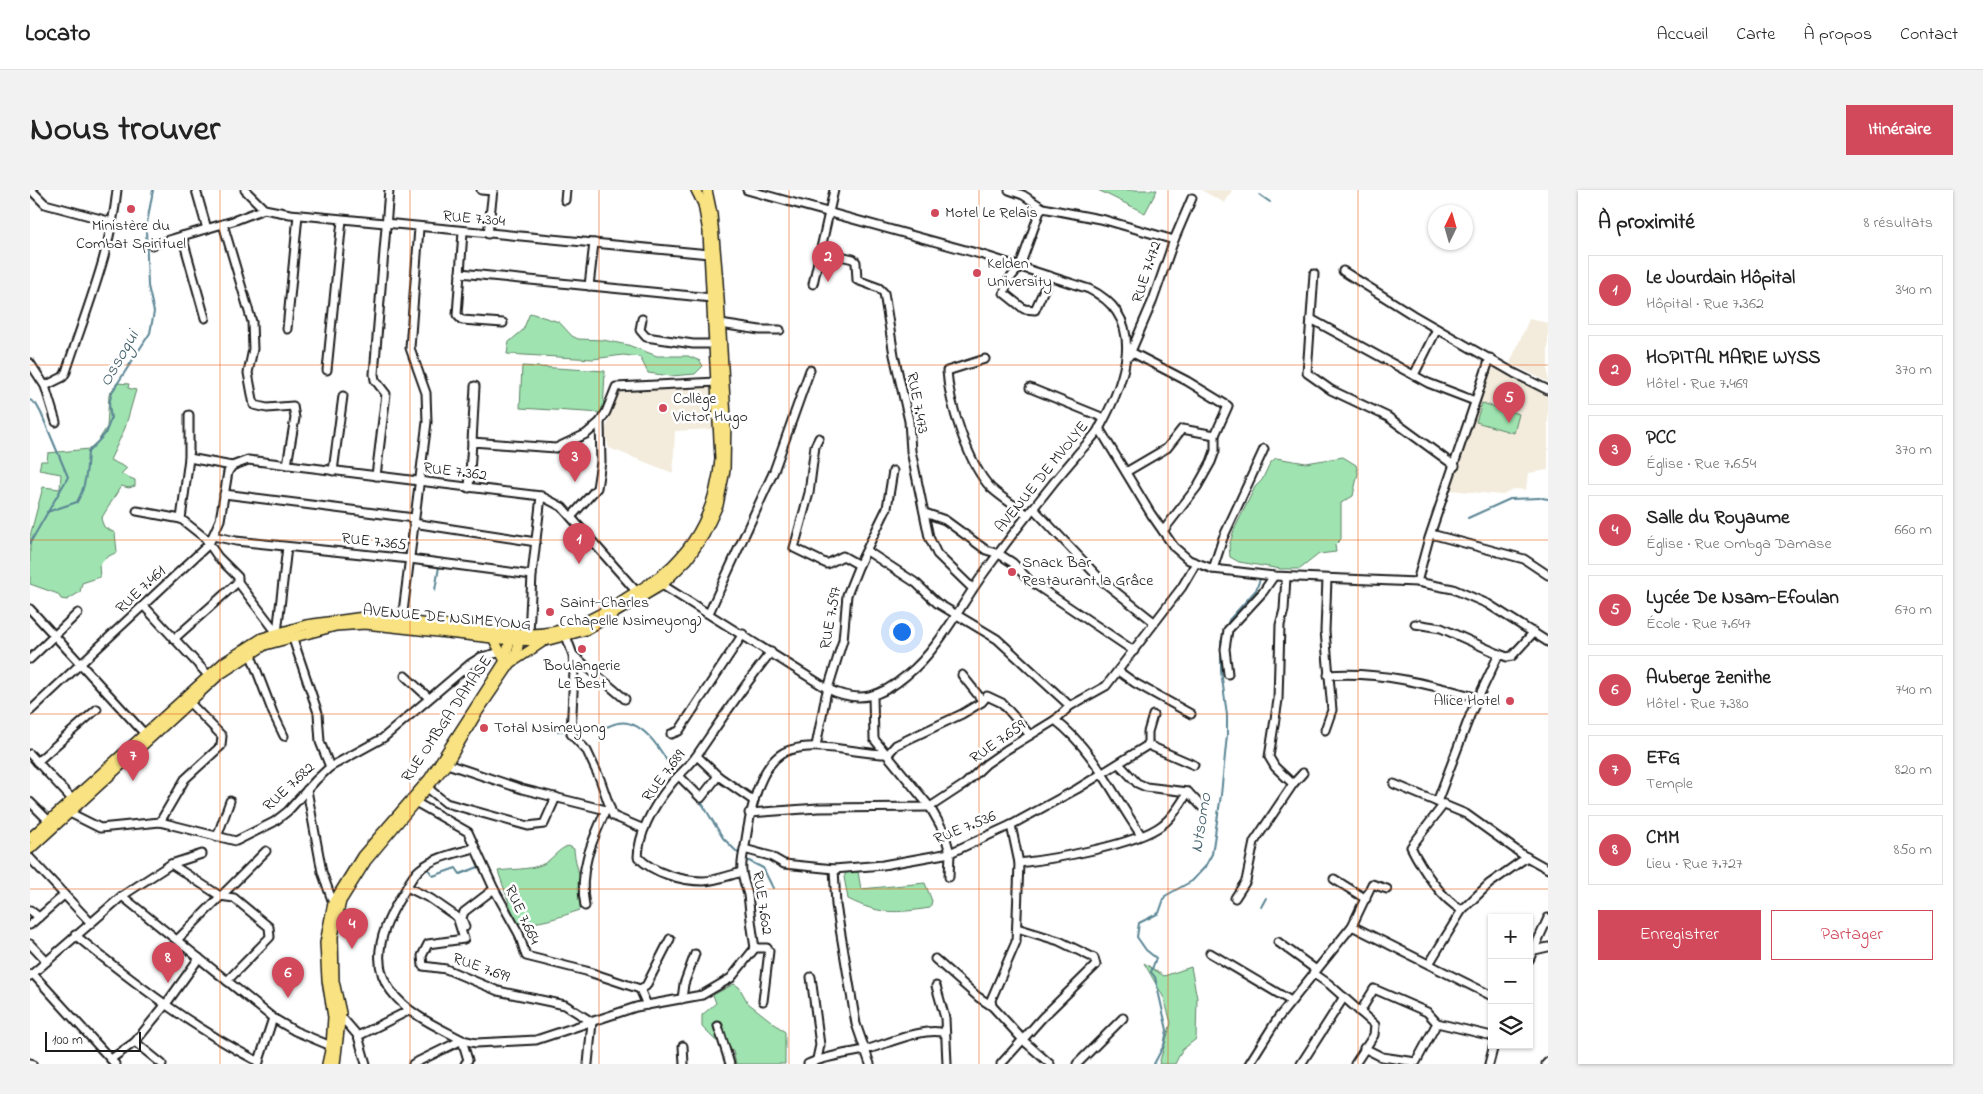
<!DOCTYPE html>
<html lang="fr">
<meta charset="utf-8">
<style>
body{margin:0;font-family:"Indie Flower",sans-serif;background:#f2f2f2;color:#222}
.controls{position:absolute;right:15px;bottom:15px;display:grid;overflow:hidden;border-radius:0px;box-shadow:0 1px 4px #0004}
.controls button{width:45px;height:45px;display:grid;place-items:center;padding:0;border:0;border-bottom:1px solid #e0e0e0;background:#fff;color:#222;font:25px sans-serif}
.compass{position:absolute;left:1398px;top:15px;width:45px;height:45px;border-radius:50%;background:#fff;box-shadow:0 1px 4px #0004;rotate:5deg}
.scale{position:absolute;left:15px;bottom:12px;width:96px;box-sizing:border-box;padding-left:5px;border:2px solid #1c1c1c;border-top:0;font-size:14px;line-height:18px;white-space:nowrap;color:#1c1c1c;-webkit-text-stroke:4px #fff;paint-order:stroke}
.you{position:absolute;left:871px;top:441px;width:18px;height:18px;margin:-12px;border:4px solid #fff;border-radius:50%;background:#1a73e8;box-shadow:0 0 0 8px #1a73e833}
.badge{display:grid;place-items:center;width:32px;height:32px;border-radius:50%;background:#d1495b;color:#fff;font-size:16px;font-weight:700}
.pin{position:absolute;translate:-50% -41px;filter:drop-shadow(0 1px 2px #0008)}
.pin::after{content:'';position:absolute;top:26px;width:18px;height:15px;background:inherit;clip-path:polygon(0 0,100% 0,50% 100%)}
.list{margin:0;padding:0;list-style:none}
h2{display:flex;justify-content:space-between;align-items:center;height:65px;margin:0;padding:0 20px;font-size:21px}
h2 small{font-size:16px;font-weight:400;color:#767676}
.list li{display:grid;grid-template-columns:32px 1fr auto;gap:15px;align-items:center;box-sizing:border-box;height:70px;margin:0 10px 10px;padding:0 10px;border:1px solid #e0e0e0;border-radius:0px}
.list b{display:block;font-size:19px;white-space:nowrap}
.list p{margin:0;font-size:16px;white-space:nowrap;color:#767676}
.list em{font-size:16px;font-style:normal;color:#767676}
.actions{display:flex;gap:10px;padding:15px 20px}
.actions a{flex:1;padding:11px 0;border:1px solid #d1495b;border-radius:0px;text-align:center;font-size:18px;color:#d1495b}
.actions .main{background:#d1495b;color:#fff}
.icon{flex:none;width:28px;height:28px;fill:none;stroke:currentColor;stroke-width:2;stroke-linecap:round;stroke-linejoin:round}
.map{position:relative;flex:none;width:1518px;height:874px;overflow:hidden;border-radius:0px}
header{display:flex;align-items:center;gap:30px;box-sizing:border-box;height:70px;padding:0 25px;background:#fff;border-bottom:1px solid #e0e0e0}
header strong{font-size:24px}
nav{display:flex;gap:28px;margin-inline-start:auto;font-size:18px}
.intro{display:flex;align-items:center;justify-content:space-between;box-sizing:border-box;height:120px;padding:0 30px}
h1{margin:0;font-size:35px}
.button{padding:12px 22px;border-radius:0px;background:#d1495b;color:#fff;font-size:18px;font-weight:700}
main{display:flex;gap:30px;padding:0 30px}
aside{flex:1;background:#fff;border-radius:0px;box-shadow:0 1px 4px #0004}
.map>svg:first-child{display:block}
.built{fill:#f3ecdd}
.green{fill:#9fe4b0;stroke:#5e8066}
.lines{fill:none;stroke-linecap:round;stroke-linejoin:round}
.stream{stroke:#5a8594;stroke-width:2}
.minor-casing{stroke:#1c1c1c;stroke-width:11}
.major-casing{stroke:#1c1c1c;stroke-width:12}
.minor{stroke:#fff;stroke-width:7}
.major{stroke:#f8e281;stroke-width:9}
.grid{fill:none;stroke:#e8590c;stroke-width:1;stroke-opacity:0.55}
.poi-dot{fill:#d1495b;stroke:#fff;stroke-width:2}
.labels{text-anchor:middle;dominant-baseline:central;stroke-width:5;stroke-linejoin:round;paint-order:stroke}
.poi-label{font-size:16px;fill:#1c1c1c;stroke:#fff;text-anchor:start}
.street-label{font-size:16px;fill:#1c1c1c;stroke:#fff}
.water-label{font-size:18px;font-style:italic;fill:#45626c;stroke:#fff}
</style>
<header>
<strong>Locato</strong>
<nav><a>Accueil</a><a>Carte</a><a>À propos</a><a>Contact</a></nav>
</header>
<div class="intro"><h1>Nous trouver</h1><a class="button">Itinéraire</a></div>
<main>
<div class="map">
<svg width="1518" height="874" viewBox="0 0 1518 874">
<rect width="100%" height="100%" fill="#fff"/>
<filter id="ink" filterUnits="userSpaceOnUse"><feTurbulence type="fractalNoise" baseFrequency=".02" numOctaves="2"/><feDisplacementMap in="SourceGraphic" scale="10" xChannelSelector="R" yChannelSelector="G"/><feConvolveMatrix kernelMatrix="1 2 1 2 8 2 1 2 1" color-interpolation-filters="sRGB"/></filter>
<g filter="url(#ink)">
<g class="built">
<path d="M1171,0H1202L1195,13Z"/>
<path d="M1499,129L1518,133V192L1480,173Z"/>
<path d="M1469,178L1480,182L1478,186L1518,206V280L1498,283L1496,300L1485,299L1472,305L1420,300L1448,211L1460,180Z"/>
<path d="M683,194L684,239L645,241L643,283L579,258L575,242L588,198Z"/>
</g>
<g class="green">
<path d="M1068,0H1127L1115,23Z"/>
<path d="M500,123L529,132L542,146L548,149L573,150L598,155L627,166H658L670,171L673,176L665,184L641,186L618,183L610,167L593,165L563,169L477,164L479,152L493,140Z"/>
<path d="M492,176L575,181L573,223L490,218Z"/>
<path d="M87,193L99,194L98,198L106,200L95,238L80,270L97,278L91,284L105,290V296L99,298L91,296L71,329L74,337L85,343L87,362L77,367L69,375L70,387L52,393L50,402L37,410L31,409L28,404L0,394V346L13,297L30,299L31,284L9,280L11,271H17L18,263L59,259L68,251L77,237L79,205Z"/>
<path d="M1452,213L1489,224L1484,243L1446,232Z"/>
<path d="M1313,267L1326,275L1328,283L1323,306L1311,313V349L1305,355L1306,362L1289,364L1270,379H1251L1209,372L1200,367L1199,356L1204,340L1225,297L1232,290L1240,273L1246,268L1276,273Z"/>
<path d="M539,656L544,659C545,678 558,703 550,720C529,727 509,735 486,733L468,681C481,679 498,680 511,675C522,671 528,658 539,656Z"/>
<path d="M817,681L828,682L831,699L895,693L902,711L900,718C866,723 850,725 818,709L814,687Z"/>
<path d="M1114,773L1134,786L1161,777L1167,808L1166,849L1152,860L1145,874H1129L1141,833L1134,808Z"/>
<path d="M704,794L709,797L718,813L755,842V874H706L703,861L685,850L672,837V825L686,813L683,805Z"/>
</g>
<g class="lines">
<g class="stream">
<path d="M1230,5L1240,12"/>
<path d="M0,210L6,214L11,223L38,287L0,353"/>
<path d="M1512,308L1518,309"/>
<path d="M17,322L47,312C56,297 57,279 58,262L75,244L81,229L79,214L82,202L120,143L124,122L118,96L116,39L123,0"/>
<path d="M1438,328L1480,309L1510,308"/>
<path d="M405,400L409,377"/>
<path d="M517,541H538"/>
<path d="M543,542C552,541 561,541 570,539C576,538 582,534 588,533C614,528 636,567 644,585"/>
<path d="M647,589L673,615L693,648L710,665"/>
<path d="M715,669L733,678L743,698"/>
<path d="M398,679L403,686L426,678L430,684L451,676"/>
<path d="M1231,717L1236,708"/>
<path d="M1124,874L1134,855L1137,840L1125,787L1121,782L1126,768L1116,760L1107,747L1109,733L1129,723L1135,706L1162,691L1175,677L1182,664L1191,605L1197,545V525L1191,481V452L1199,430L1226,400L1230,389"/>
</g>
<g class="minor-casing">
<g id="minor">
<path d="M1,0L15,14L82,32"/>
<path d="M166,0L177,39"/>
<path d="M215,0L234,19L260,24L679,64"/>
<path d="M451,0L463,1"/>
<path d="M979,0L993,5L1013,18L1075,30L1144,50L1123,110L1099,166"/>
<path d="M535,10L536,0"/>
<path d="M1013,18L1010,21L990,76L978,91L974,103L994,119L1005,120L1020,86"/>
<path d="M193,34L222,132L223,159L218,183L224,215L237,218L263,216L265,228L257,275"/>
<path d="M433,42L427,125L432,130L473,133"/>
<path d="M458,44L463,0"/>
<path d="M1144,50L1162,8"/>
<path d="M122,55L152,46"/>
<path d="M790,61L823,69L826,72L827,90L849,98L854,103L864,165L879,231L881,261L899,347L907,364L942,398"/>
<path d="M1313,81L1383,125L1484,183L1518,200"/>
<path d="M430,83L682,108"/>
<path d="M1284,84L1277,183L1301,200L1358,227L1425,276"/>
<path d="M783,94L804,0"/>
<path d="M559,96L564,53"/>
<path d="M175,128L152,46L203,31L234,19"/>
<path d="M612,129L610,140L616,147L663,154H683"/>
<path d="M1281,129L1398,193L1445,211"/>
<path d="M690,134L730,140H750"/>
<path d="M257,139L268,25"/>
<path d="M1101,162L1157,191L1198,216L1185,245V261L1181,272L1167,297L1133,341"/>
<path d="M955,169L917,181C919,213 938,274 961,298C972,308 985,316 998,325"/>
<path d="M0,173L15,196L33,187L36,182C55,123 81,62 87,0"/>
<path d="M297,180L312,30"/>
<path d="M1384,185L1407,139"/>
<path d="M15,196L26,232"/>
<path d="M1000,198L1074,228"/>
<path d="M1069,238L1121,324L1144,357L1159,370L1183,379L1244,386L1387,392L1423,399L1458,414L1518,452"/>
<path d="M789,248L785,256L779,303L764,358L797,374L813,366L829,375"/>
<path d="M442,252L445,196"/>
<path d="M159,268L202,276"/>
<path d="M303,281L313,206"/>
<path d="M1096,282L1137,258L1152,239L1185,245"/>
<path d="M346,286L356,204L345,190L344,184L359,0"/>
<path d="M439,298L442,252L526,258L556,244L570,232"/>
<path d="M194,304L384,328"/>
<path d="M1003,318L1071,390L1124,432"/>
<path d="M107,321L151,329L175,348L188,367L208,387V392L247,443"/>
<path d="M895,323L915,330L956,360L969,364L983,373L1000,391L1104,461"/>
<path d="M541,327L567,298L571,272L570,232L576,222L586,197L687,192"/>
<path d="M151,329L159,268V225"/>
<path d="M383,333L506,352"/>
<path d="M1401,344L1494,369L1518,385"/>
<path d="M183,346L206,351L380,369L502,385"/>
<path d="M837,361L886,393L907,413L967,449L1040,516"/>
<path d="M1183,379L1193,348L1234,259"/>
<path d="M1256,387L1254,420L1250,435L1248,510L1239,567L1245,577L1263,594L1273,583"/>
<path d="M1387,392L1399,348L1460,168"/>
<path d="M629,393L798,499C829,514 851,507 877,485C910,459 933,410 959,376C974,356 989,335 1005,316C1018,299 1032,282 1046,266C1053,257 1064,248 1070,237C1095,192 1119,128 1059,99L950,64L717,0"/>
<path d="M114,416L178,485"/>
<path d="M0,419L114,543"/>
<path d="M679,423L744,281L780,180"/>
<path d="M372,430L397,232L396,203L380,158L389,38"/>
<path d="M1385,434L1411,438L1469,464"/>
<path d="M247,443L257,357"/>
<path d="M499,444L502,385L511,306"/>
<path d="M262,446L288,523L290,552L300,577"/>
<path d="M536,446L543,465L544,481L541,544L557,561L570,589L583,626L614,639"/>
<path d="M144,449L208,392"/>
<path d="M220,463L243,523L254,546"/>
<path d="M543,465L595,509"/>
<path d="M0,469L48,423"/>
<path d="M1088,481L1105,493L1161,524"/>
<path d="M1198,484L1195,459L1198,440L1233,402L1244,386"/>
<path d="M932,485L952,510"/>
<path d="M1298,485C1349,481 1399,494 1448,508"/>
<path d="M375,486L399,508"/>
<path d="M843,506L844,549L900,617L914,642L920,663L919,687"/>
<path d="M0,521L179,354L190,330L198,282L202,276L218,270L511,306L532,317L606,401"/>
<path d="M1025,530C1065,561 1083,605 1111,645"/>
<path d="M1295,540L1302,520L1295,441L1297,389"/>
<path d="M641,544L649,541L713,444"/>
<path d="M1118,555L1164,575"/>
<path d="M786,556L796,505L813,450L817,405L829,375L857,318L863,281"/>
<path d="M0,564L42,609"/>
<path d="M667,566L688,586"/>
<path d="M7,572L67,519"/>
<path d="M417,574L492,599L580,621"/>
<path d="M1089,574L1107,593L1116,597L1158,602L1172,617"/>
<path d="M649,586L671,608L688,586L724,611"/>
<path d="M1364,594L1436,624L1493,665L1518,679"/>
<path d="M394,595L416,613L498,636L514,634L526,607"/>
<path d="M277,600L292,682L303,713"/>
<path d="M0,612L18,630"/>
<path d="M1407,612L1441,523L1469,464L1477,467L1482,466L1504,442"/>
<path d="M387,613L438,642L464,699L489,744L496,766L556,781L610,799L616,796L640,749"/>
<path d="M1414,614L1381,657C1391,677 1412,710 1432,720"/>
<path d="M38,622L70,638L130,632L206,651L244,632L258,621L286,590L300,577L353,548L440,474L451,467L472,462"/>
<path d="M719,623L788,618L900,617L935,594L956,574L976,560L1025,530L1040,516L1076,496L1152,397L1166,373"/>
<path d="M130,632L155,589L191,556L192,546L159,512"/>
<path d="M187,647L200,611"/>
<path d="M714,659L740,666L754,674L804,679L853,675L920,663L981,635L1047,599L1118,555V542L1123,525"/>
<path d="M0,668L60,732"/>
<path d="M989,673C1023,669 1106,655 1132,635C1143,627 1151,614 1158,602"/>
<path d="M141,674L190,706L204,708L239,737L240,747L197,791"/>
<path d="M804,679L806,715L826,834L840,874"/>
<path d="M712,682C700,685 685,691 673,691C652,691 623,683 608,667C609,641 625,614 641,594C649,584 660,576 667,565C691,530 714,495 741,462"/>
<path d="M1304,689L1336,709"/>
<path d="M377,697L401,709L427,727L434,749L398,754L392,766L393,776L416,779L468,801L535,815L562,832L558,874"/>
<path d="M92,706L243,828L265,841L301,856"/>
<path d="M1205,708L1216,691L1224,652L1263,594"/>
<path d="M555,716C548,681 562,651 576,620"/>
<path d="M0,720L9,727"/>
<path d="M0,735L34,705"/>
<path d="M1322,736L1462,806"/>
<path d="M435,737L432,728L434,722L464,699"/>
<path d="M45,745C103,792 163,838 229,872"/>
<path d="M147,750L236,661"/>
<path d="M1248,752L1285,779"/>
<path d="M0,754L16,771"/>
<path d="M725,758H737L739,761L733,811"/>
<path d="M1505,760L1518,757"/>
<path d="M1180,763L1261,811"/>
<path d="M905,769L948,807L962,816L994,851L1020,874"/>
<path d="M1499,770L1518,728"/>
<path d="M1399,774L1432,720L1459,694L1497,667"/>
<path d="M1283,783L1299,794L1345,835L1344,845L1325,874"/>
<path d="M3,784L85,874"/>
<path d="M0,786L92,706L141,674L172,664"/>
<path d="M781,787L790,855L787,869"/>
<path d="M906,796L915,828L917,874"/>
<path d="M610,799L617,815"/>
<path d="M652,809L654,794L665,764"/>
<path d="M962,816L961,810L986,752L989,673L981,635"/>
<path d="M1330,822L1344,799L1397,822L1407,833"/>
<path d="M309,824L328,846L336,874"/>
<path d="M1407,833L1462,846"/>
<path d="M688,836L700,874"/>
<path d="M328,846L378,821"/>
<path d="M105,852L132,874"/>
<path d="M653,856L654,874"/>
<path d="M1334,858L1352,867L1386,872L1407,833"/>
<path d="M81,869L105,852L136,814L169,768"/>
<path d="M0,873L2,874"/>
<path d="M228,874L243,828"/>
<path d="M383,874L432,850L446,853L506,850L606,817L672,805L701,788L725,758C722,740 720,722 718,705C716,697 713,690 712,682C711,674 713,664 715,656C719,628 728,569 760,560C791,551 826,564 858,564L866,555L932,524L952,512L957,506L972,513L1000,545"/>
<path d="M435,874L438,870L432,850C406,836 379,825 361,801C337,770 355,731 374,702C378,695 382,686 389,680C404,667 426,663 445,658"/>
<path d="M778,874C796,866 815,864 835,860C854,855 896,836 914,843"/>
<path d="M971,874L1012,828L1066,775L1064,768L1029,751L987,738"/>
<path d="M1047,874L1093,828"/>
<path d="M1219,874L1248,828L1322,736L1342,694L1357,699"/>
<path d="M1271,874L1314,807"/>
<path d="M1459,874L1464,855"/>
<path d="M1516,874L1518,872"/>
</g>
</g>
<g class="major-casing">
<g id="major">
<path d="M463,448L475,471"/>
<path d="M481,473L514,451"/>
<path d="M0,648L194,472L232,448L276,435L334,427L499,444C535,444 564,429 593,410C607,401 622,393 635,382C669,353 686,313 690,269L678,42L673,14L666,0"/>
<path d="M0,659L189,485L235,455L306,436L335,434L481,450L515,451L556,440L632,395L658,369L674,345L688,315L695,280L696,228L688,92L682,24L677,0"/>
<path d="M297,874L301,856L303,827L297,790L295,753L303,713L332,666L399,589L475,471L481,445"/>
<path d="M305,874L311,823L304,791L303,746L311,711L336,671L417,574L447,523L481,473L487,461L490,446"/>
</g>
</g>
<use href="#minor" class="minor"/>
<use href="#major" class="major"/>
</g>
</g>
<path class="grid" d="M190,0V874M380,0V874M569,0V874M759,0V874M949,0V874M1138,0V874M1328,0V874M0,175H1518M0,350H1518M0,524H1518M0,699H1518"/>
<g class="poi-dot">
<circle cx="101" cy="19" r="5"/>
<circle cx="905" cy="23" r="5"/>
<circle cx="947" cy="83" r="5"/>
<circle cx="633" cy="218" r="5"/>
<circle cx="982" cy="382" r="5"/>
<circle cx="520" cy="422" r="5"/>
<circle cx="552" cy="459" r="5"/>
<circle cx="1480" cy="511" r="5"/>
<circle cx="454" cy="538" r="5"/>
</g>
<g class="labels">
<g class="poi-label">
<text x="915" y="23">Motel Le Relais</text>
<text x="101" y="36" text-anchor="middle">Ministère du<tspan x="101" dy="18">Combat Spirituel</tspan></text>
<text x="957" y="74">Kelden<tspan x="957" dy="18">University</tspan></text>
<text x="643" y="209">Collège<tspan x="643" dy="18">Victor Hugo</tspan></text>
<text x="992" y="373">Snack Bar<tspan x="992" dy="18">Restaurant la Grâce</tspan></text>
<text x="530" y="413">Saint-Charles<tspan x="530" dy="18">(chapelle Nsimeyong)</tspan></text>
<text x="552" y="476" text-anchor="middle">Boulangerie<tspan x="552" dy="18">Le Best</tspan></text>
<text x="1470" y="511" text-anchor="end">Alice Hotel</text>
<text x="464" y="538">Total Nsimeyong</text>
</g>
<g class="street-label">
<text transform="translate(444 29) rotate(5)">RUE 7.304</text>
<text transform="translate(1117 82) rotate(-72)">RUE 7.472</text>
<text transform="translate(887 213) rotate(79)">RUE 7.473</text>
<text transform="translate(425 282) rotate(7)">RUE 7.362</text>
<text transform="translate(1012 287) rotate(-51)">AVENUE DE MVOLYE</text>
<text transform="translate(344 352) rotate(6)">RUE 7.365</text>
<text transform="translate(111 400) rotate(-43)">RUE 7.461</text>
<text transform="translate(417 428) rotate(5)">AVENUE DE NSIMEYONG</text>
<text transform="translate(801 428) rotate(-80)">RUE 7.597</text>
<text transform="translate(417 529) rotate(-56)">RUE OMBGA DAMASE</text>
<text transform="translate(968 552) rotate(-35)">RUE 7.659</text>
<text transform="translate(634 586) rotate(-53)">RUE 7.689</text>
<text transform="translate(259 597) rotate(-43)">RUE 7.682</text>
<text transform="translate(935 638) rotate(-22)">RUE 7.536</text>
<text transform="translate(732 713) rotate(81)">RUE 7.602</text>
<text transform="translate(492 725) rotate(65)">RUE 7.664</text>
<text transform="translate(451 778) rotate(20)">RUE 7.699</text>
</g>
<g class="water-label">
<text transform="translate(90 169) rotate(-60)">Ossogui</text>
<text transform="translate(1172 633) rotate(-81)">Ntsomo</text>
</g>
</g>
</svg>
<div class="controls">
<button>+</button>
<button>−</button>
<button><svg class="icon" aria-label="layers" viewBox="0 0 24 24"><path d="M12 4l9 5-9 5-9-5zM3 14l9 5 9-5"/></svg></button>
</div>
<svg class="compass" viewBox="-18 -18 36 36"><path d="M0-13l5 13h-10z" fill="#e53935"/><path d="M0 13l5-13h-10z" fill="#767676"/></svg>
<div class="scale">100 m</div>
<div class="you"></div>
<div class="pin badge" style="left:549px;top:374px">1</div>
<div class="pin badge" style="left:798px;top:92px">2</div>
<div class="pin badge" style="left:545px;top:292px">3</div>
<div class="pin badge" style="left:322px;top:759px">4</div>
<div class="pin badge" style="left:1479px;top:233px">5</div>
<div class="pin badge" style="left:258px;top:808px">6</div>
<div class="pin badge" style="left:103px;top:591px">7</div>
<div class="pin badge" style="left:138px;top:793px">8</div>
</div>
<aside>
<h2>À proximité<small>8 résultats</small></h2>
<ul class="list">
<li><span class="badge">1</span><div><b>Le Jourdain Hôpital</b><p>Hôpital · Rue 7.362</p></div><em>340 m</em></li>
<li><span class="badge">2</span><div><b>HOPITAL MARIE WYSS</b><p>Hôtel · Rue 7.469</p></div><em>370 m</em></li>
<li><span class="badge">3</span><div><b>PCC</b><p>Église · Rue 7.654</p></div><em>370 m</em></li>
<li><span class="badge">4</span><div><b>Salle du Royaume</b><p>Église · Rue Ombga Damase</p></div><em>660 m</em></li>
<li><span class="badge">5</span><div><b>Lycée De Nsam-Efoulan</b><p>École · Rue 7.647</p></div><em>670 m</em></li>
<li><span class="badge">6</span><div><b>Auberge Zenithe</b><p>Hôtel · Rue 7.380</p></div><em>740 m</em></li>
<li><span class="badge">7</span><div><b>EFG</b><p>Temple</p></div><em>820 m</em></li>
<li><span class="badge">8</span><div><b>CMM</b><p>Lieu · Rue 7.727</p></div><em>850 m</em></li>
</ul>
<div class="actions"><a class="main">Enregistrer</a><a>Partager</a></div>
</aside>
</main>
